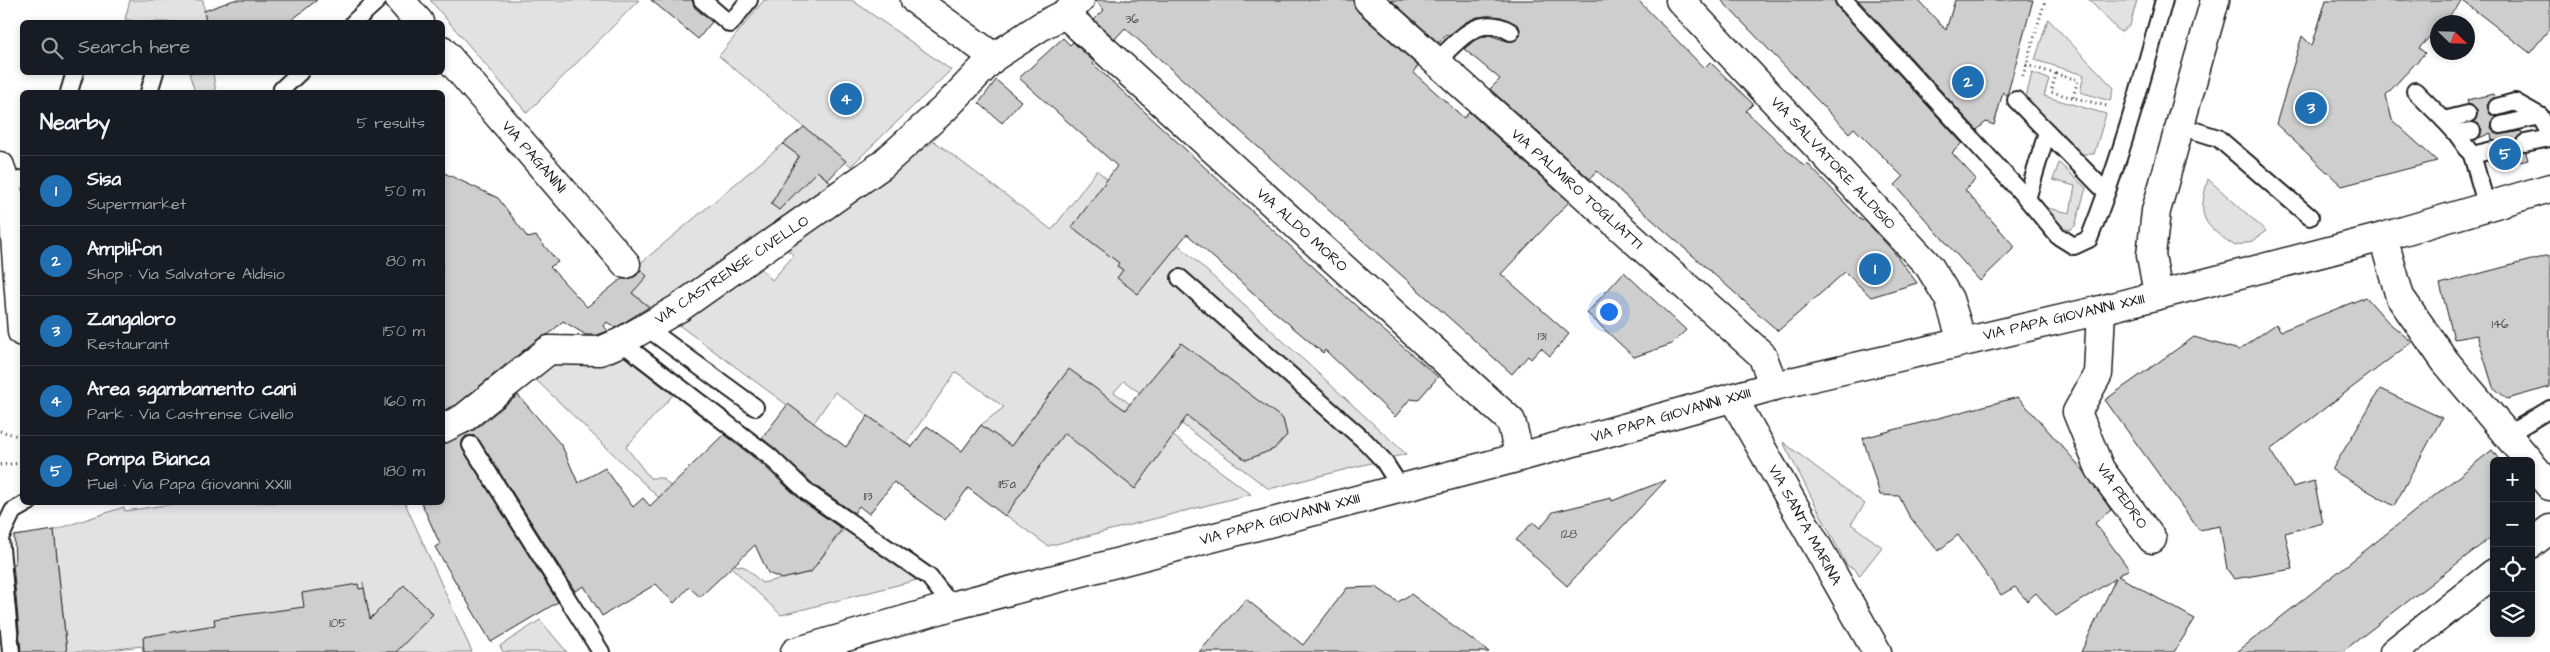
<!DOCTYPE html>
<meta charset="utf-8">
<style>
body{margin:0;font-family:"Architects Daughter",sans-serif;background:#242831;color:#f1f3f6}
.controls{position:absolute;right:15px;bottom:15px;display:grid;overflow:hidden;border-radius:8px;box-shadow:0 2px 8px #0003}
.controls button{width:45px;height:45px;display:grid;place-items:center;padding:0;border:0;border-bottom:1px solid #363941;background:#171b24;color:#f1f3f6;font:25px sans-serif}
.compass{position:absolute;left:2430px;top:15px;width:45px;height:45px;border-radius:50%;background:#171b24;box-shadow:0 2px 8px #0003;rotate:113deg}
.you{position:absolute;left:1608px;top:311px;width:18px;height:18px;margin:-12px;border:4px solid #fff;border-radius:50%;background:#1a73e8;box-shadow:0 0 0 8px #1a73e833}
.badge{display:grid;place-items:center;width:32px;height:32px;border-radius:50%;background:#1f6fb2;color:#fff;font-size:16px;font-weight:700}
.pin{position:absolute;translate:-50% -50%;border:2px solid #fff;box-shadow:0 1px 5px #0006}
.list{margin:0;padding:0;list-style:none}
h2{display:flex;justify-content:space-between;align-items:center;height:65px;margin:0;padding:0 20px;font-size:21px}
h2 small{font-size:16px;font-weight:400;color:#9ea1a6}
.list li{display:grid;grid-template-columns:32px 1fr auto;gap:15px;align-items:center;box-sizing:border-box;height:70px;padding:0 20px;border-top:1px solid #363941}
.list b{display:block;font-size:19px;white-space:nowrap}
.list p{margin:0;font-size:16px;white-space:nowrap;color:#9ea1a6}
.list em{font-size:16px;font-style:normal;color:#9ea1a6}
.icon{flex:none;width:28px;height:28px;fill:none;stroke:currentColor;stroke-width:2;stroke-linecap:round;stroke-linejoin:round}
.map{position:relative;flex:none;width:2550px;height:652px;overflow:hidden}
.search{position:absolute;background:#171b24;box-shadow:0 2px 8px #0003;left:20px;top:20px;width:425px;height:55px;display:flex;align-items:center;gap:12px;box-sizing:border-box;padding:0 18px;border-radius:8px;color:#9ea1a6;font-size:19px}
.panel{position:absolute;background:#171b24;box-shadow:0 2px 8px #0003;left:20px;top:90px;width:425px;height:415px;border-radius:8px}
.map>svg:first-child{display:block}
.green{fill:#e2e2e2;stroke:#7f7f7f}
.building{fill:#cecece;stroke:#1c1c1c}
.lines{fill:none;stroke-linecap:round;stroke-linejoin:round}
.service-casing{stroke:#1c1c1c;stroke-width:20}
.minor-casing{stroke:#1c1c1c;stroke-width:31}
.tertiary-casing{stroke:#1c1c1c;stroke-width:31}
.path{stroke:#1c1c1c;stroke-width:3;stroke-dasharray:1 4;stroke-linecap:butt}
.service{stroke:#fff;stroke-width:16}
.minor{stroke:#fff;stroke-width:28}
.tertiary{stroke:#fff;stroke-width:28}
.labels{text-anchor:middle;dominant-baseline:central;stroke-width:4;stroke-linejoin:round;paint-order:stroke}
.number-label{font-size:12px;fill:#484848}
.street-label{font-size:15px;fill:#1c1c1c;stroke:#fff}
</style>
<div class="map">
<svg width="2550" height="652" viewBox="0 0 2550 652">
<rect width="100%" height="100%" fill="#fff"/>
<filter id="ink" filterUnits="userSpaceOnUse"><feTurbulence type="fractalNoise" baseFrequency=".02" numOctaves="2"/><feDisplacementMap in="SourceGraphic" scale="10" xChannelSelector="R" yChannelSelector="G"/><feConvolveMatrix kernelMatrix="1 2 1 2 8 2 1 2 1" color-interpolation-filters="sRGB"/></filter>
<g filter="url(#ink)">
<g class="green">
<path d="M130,0H203L206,22H137L125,19Z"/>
<path d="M430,0H639L527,113Z"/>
<path d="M764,0H852L951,70L851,166L719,56Z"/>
<path d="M2089,0H2137L2130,25L2120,32Z"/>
<path d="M2048,19L2114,88L2110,101L2080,92L2084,75L2035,60Z"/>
<path d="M189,73H213L216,92H195Z"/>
<path d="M2032,73L2049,79L2044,96L2106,114L2094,154H2077L2025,101Z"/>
<path d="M934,141L1052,230L1097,170L1406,454L1269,489L1124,381L1114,392L1251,494L1048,546L947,472L981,425L1004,407L956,372L906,443L835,392L813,424L676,323L756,263L772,280L794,255L780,245L856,197Z"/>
<path d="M783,144L799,156L797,160L817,171L835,186L767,240L652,309L618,282Z"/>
<path d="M2059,163L2086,188L2075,226L2069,230L2061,226L2043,207L2070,213L2075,186L2053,180Z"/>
<path d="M2208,179L2266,231L2252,241L2235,246C2202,224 2197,218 2208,179Z"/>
<path d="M624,356L673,395L626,447L650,478H662L676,491L735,565L745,567L762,583L811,572V566L818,562L846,527L917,580L781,615L532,376L563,358Z"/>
<path d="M1783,442L1865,504L1851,524L1882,547L1859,576L1855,569L1847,566Z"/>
<path d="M185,502L405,503L472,652H375L363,582L374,652H143L142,646L93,652H67L54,530L124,507L125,511Z"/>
<path d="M540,620L567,652H503L500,646Z"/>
</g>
<g class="building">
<path d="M234,0H317L289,22H206L204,11Z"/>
<path d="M651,0H692L695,8L712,22L698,39Z"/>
<path d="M1095,0H1353L1358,12L1418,66L1413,72L1464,118L1469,112L1569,202L1501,274L1569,334L1550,356L1541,348L1531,359L1528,356L1512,374L1125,28L1115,39L1094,20L1104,10Z"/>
<path d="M1391,0H1638L1704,68L1710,62L1753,104L1746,111L1804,166L1807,163L1862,221L1864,219L1893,251L1917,283L1871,297L1845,272L1778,331L1597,171L1590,179L1490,89L1500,79L1464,49L1475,40L1489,35L1507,41L1516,40L1520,36L1519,26L1501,17H1477L1464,23L1449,36L1446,34L1439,43Z"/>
<path d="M1721,0H1834L1837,7L1962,143L1952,153L1976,179L1965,190L2015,247L1980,281L1895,185L1903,177L1854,128L1849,133Z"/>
<path d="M1858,0H1918L1946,30L1955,0H2033L2007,96L2003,92L1994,125L1986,122L1977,130Z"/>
<path d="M2326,0H2550V28L2530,53L2463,1L2443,22H2438V28L2419,48L2425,53L2386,95L2392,120L2437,161L2342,186L2276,124L2302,36L2312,46Z"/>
<path d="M1063,38L1070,45L1073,42L1094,62L1093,64L1265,223L1375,323L1438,377L1418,400L1410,399L1395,417L1325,350L1323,353L1270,308L1187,234L1138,294L1117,278L1123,270L1117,266L1119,263L1072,227L1117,166L1019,78Z"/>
<path d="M996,80L1021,101L1002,123L979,103Z"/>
<path d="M2493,94L2494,98L2487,105L2490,114L2496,117L2492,122L2491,128L2499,135L2521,131L2522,134L2516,139L2515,145L2518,150L2526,153L2528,160L2498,167L2496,159L2503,152L2501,144L2492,140L2491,133L2479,138L2482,129L2474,122L2478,111L2475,107L2468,104L2467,100Z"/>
<path d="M804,127L846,161L828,180L817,171L779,210L771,204L799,156L783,144Z"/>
<path d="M442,172L498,198L528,238L536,236L558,262L550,267L587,307L621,279H629L636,276L641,270L647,276L632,293L649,307L615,328L607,322L604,326L608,331L597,335H586L563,321L549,334L539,338L456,405L442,411Z"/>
<path d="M2550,255V387L2507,399L2493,387L2477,335L2454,339L2440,284Z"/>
<path d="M1624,272L1686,330L1672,344L1634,357L1587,313Z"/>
<path d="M2366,297L2388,322L2412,342L2270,450L2293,487L2314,481L2323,523L2285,533L2293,569L2234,579L2227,569L2220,526L2199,530L2105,400L2194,337L2239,350L2276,324L2281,331Z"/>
<path d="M1181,343L1283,419L1287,435L1274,449L1246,460L1187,416L1135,489L1064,433L1005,516L968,488L945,520L894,482L869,514L859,506L854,513L814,485L762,438L788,404L846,447L868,416L912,447L927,426L962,451L981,425L1011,446L1069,369L1125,410Z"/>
<path d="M2380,389L2442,418L2394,506L2332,470Z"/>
<path d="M518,395L562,446L578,483L605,468L633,507L643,498L650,506L724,434L762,464L802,501L842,529L811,572L782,579L768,573L755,545L700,597L689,587L674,603L656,584L602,616L584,586L575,591L479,440L475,436H466L462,441L463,450L558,602L491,642L435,547L440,544L421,502H442V444L474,430Z"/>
<path d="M2018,397L2084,471L2111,510L2095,523L2129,569L2118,576L2195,619L2174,652H2081L2116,578L2056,616L2036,593L2027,601L2015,587L2001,595L1958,535L1938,551L1909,516L1899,496L1880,495L1863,438Z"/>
<path d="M2492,450L2500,461H2494V535L2342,652H2237Z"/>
<path d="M1666,480L1567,586L1516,540L1533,522L1540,528L1553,512L1611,498L1612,501Z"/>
<path d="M54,530L67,652H21L13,564H15L14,536Z"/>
<path d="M358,584L359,589L364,588L370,619L404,585L433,614L396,652H144L143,637L215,625L214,619L304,607L302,593Z"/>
<path d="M1376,587L1398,602L1411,594L1489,652H1199L1246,599L1303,645L1347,588Z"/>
</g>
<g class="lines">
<g class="service-casing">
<g id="service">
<path d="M702,0L730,24L749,0"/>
<path d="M1844,0L2027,199L2058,236L2074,246L2089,239C2120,162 2142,80 2164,0"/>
<path d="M354,22L378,0"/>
<path d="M1436,62C1458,41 1479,12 1511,32"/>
<path d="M2415,91L2444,120"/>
<path d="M69,92L75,72"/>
<path d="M149,92L155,72"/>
<path d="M283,92L282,89L300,72"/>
<path d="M2016,100L2106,192"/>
<path d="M2497,107L2515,102L2540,116"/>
<path d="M2468,114L2444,120L2456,133L2472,131"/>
<path d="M2501,125L2540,116L2550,134"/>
<path d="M2180,126L2218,138L2310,217"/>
<path d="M2456,133L2472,155L2487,207"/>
<path d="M2525,143L2550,138"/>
<path d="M2472,155L2493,150"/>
<path d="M6,186L22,179"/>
<path d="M2027,199L2047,132"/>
<path d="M1180,278L1366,442L1383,460L1401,488"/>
<path d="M647,328L755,407"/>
<path d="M621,342L769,456L808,493L929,577L952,606"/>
<path d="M2507,435L2550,409"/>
<path d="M471,445L601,652"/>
<path d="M11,652L0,538L13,511L29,502"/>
</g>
</g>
<g class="minor-casing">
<g id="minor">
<path d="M400,0L419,22"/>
<path d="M915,0L994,57"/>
<path d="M1368,0L1762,355L1774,386"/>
<path d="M1680,0L1929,266L1949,299L1962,341"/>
<path d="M1065,14L1511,421L1520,457"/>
<path d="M442,50L626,264"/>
<path d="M0,166L13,209L22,332"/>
<path d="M2383,237L2400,297L2445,361L2529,461"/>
<path d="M2101,310L2098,374L2077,412L2100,469L2152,539"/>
<path d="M1733,398L1877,652"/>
<path d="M442,429L464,418L549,350L600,351L621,342L679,308L882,165L944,109L994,57L1043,25L1065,14L1080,0"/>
<path d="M2531,464L2550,486"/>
<path d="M2531,544L2550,529"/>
<path d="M2394,652L2494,573"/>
</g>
</g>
<g class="tertiary-casing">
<g id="tertiary">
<path d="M2158,294L2151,255L2156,211L2215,0"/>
<path d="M795,652L952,606L1520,457L1774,386L2101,310L2383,237L2550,188"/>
</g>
</g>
<g class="path">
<path d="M2026,65L2056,74"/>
<path d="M2023,76L2045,0"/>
<path d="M2073,97L2078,80L2056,74L2051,92L2107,106"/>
<path d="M0,431L22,437"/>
<path d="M0,465L22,463"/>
</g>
<use href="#service" class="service"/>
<use href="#minor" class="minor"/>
<use href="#tertiary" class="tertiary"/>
</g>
</g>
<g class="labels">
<g class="number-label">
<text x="1132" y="19">36</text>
<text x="2500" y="324">146</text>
<text x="1542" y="336">131</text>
<text x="1007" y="484">115a</text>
<text x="868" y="496">113</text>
<text x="1569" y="534">128</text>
<text x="338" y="623">105</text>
</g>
<g class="street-label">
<text transform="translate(534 157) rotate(49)">VIA PAGANINI</text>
<text transform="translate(1833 163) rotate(47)">VIA SALVATORE ALDISIO</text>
<text transform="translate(1577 189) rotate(42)">VIA PALMIRO TOGLIATTI</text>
<text transform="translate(1302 230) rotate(42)">VIA ALDO MORO</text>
<text transform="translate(732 270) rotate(-34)">VIA CASTRENSE CIVELLO</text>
<text transform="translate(2064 317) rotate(-13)">VIA PAPA GIOVANNI XXIII</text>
<text transform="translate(1671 415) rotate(-16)">VIA PAPA GIOVANNI XXIII</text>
<text transform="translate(2122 496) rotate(55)">VIA PEDRO</text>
<text transform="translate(1280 519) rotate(-15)">VIA PAPA GIOVANNI XXIII</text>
<text transform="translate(1805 525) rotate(61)">VIA SANTA MARINA</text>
</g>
</g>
</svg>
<div class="controls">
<button>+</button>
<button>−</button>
<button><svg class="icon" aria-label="locate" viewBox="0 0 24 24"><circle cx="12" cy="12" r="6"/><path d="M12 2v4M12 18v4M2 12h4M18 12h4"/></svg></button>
<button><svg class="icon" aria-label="layers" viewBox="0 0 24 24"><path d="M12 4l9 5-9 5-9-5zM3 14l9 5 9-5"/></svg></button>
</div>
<svg class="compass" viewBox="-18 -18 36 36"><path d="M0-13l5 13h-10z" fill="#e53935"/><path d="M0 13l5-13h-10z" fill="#9ea1a6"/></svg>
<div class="you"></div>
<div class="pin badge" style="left:1875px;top:269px">1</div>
<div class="pin badge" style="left:1968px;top:82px">2</div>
<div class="pin badge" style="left:2311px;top:108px">3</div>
<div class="pin badge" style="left:846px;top:99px">4</div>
<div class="pin badge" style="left:2505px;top:154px">5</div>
<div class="search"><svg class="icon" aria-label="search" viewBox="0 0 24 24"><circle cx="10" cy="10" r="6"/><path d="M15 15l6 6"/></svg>Search here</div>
<section class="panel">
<h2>Nearby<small>5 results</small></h2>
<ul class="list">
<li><span class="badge">1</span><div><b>Sisa</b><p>Supermarket</p></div><em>50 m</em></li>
<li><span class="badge">2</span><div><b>Amplifon</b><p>Shop · Via Salvatore Aldisio</p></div><em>80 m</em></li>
<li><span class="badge">3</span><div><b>Zangaloro</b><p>Restaurant</p></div><em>150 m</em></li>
<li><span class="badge">4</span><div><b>Area sgambamento cani</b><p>Park · Via Castrense Civello</p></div><em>160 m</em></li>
<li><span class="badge">5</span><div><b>Pompa Bianca</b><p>Fuel · Via Papa Giovanni XXIII</p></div><em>180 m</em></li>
</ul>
</section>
</div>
